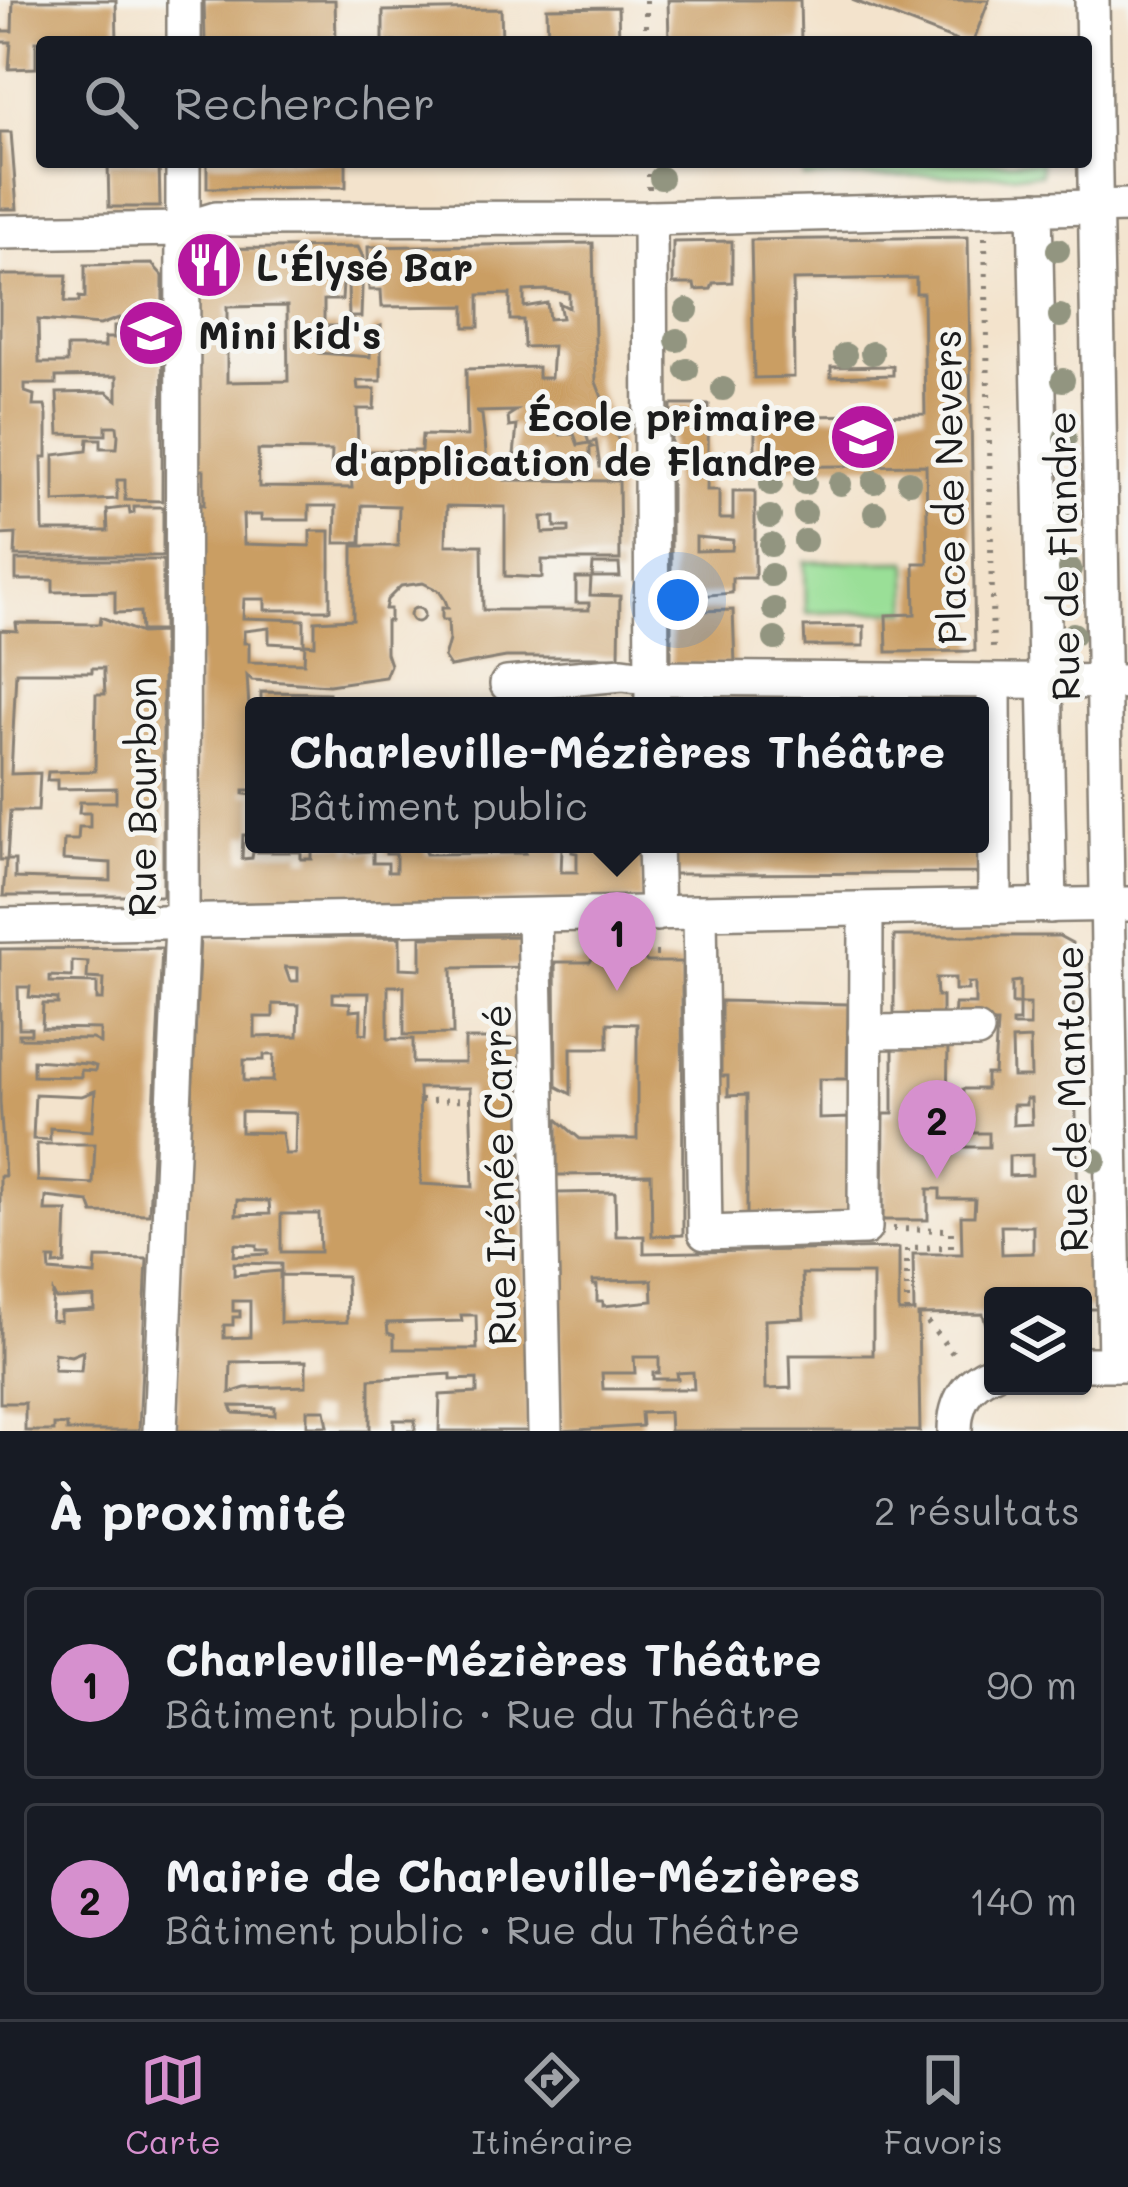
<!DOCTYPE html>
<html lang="fr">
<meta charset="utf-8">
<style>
body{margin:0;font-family:Mali,sans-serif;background:#20242c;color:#f1f3f6}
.controls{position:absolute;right:36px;bottom:36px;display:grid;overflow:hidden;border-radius:12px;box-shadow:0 3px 9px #0004}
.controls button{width:108px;height:108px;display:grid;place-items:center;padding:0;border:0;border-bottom:3px solid #363941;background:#171b24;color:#f1f3f6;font:60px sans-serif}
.you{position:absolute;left:678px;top:600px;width:42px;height:42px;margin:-30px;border:9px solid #fff;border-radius:50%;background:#1a73e8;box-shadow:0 0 0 18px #1a73e833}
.badge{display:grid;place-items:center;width:78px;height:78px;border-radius:50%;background:#d690ce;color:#111;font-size:39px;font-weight:700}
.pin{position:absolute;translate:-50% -99px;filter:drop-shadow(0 3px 6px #0008)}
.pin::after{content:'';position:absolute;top:63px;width:42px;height:36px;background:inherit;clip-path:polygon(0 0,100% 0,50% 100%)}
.popup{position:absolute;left:245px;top:697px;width:744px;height:156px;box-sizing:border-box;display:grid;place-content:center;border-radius:12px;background:#171b24;filter:drop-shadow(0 3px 9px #0005);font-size:39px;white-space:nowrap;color:#9ea1a6}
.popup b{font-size:45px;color:#f1f3f6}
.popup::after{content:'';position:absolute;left:50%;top:100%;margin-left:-24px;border:24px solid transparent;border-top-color:#171b24}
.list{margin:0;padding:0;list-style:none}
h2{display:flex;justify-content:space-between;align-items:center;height:156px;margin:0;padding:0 48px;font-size:51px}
h2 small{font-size:39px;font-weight:400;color:#9ea1a6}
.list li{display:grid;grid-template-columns:78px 1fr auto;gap:36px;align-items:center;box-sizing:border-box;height:192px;margin:0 24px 24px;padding:0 24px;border:3px solid #363941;border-radius:12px}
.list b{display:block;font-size:45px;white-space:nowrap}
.list p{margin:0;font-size:39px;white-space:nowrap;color:#9ea1a6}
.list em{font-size:39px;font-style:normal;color:#9ea1a6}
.icon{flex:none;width:66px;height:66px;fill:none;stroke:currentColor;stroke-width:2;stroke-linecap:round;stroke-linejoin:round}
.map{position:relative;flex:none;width:1128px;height:1431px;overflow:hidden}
.search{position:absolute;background:#171b24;box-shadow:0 3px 9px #0004;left:36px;right:36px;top:36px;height:132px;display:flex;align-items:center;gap:30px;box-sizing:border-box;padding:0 42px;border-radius:12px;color:#9ea1a6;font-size:45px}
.sheet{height:588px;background:#171b24}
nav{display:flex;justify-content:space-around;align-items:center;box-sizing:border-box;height:168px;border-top:3px solid #363941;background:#171b24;font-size:33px;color:#9ea1a6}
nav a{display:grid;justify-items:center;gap:6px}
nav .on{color:#d690ce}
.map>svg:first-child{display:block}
.green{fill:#9adf97;stroke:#5b7e5a;stroke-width:3}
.building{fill:#ca9e64;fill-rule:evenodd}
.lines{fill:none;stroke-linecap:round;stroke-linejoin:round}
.minor-casing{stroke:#888074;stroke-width:38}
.path{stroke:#888074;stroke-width:6;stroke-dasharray:3 9;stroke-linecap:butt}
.minor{stroke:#fff;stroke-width:33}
.tree{fill:#929580}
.labels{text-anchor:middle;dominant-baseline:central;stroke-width:10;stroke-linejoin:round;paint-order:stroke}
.poi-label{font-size:39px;font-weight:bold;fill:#1c1c1c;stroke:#f6f6f2;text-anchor:start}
.street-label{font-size:39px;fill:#1c1c1c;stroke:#f6f6f2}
</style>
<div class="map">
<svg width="1128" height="1431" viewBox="0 0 1128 1431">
<rect width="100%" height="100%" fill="#f6f6f2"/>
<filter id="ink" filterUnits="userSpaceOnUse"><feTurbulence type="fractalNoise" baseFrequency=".00833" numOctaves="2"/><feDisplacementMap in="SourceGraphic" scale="24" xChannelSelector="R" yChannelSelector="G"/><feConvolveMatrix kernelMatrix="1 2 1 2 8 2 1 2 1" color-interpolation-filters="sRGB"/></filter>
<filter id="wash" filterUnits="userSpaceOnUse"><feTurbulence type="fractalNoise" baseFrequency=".004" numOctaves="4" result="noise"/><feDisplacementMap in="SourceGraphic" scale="48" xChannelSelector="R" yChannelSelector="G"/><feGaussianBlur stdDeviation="2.7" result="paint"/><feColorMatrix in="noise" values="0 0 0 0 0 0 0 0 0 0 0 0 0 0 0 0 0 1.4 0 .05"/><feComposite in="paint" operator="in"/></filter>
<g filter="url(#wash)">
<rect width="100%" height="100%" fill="#f3e3cc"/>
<g class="green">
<path d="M803,162H1041V174L804,178Z"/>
<path d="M908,561L909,611L806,613L805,562Z"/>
</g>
<g id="blocks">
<g class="building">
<path d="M13,0H116L117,42L36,41V68L9,69L11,42H0V31H12Z"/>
<path d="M204,0H335L336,42H205Z"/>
<path d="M668,0H800L801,42H669Z"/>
<path d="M852,0H989L973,42H960Z"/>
<path d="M618,7L619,42H548L547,8Z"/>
<path d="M501,9L502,42H383V11Z"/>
<path d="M0,132H11L17,209H0Z"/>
<path d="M108,162H159L160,207H109Z"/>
<path d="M207,162H346V187L207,188Z"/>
<path d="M968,237L975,651L887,652L886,615L915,614L914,563H928L926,465L755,467V417L925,414L923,293H916V278L793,280L794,377L754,378L751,240Z"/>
<path d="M732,241V282L713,283L711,289L695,290L694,284H673V242Z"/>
<path d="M593,243L596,382L619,442V464L600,467L596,441L589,443L593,447L590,448V467H544L541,454L514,455L517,426L509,427L508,416L516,411L476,412L482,415L488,470H468V475H505V480L619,481L620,560H542V578L505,576V507L447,506L446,545H482L483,610H589V603H576V578H591L590,595L620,596L619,657H506L450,667L444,658L449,640L448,620H442V608H448L445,600L439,591L423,583L401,586L387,600L385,609H390V621H386V653L390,665L385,677L329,685L252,680L247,675L254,790H244V794L254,795V828L251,835H243L242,859L252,858L253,852H301V859H312V844H348L349,851L353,852V846H358V852L373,851V863H388V872H396V854H386V844H426V854L526,853L522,844H552V848H562L561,872H577V853L572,852V844H643L642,900L203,905L197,899V503L204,505V470H197V249L358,247L363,257L361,317H349L348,283H343L342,300H324V326H338V331L324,336L319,353L370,357L371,330L381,326V381H357L358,389H375L374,409H357L358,451H421L422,435L467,436L466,369L538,367V378H551L553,346L524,347L523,320H510V294L479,295V327H465V306L382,307L381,290H369L368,247ZM546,290L569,293V308L559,303L562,318L549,319L547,303L524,307V291ZM287,306L288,381L227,382V307ZM568,409L575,430L585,431L589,443L578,445L574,434L561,435V431L544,432L542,410ZM258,450L332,451L331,472L351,473L352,488L259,487ZM362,505L399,506L398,546H353V619L315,621V645L305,644L304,663L249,662V643H244V631L269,628V643L304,645V620L243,618L244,599H265V610H330V531H310V546L244,544L243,515H261V520H309V506H336L335,543H361ZM542,517H555V527H569V532L543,533Z"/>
<path d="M152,264L163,276L162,501L125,500V480H117V499L54,502V455L87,451L88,439H101V448H117L118,435L117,426H106V435L59,434L57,393L107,392L117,400V376L56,377V384H25V392L34,395L33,406H45L47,416V457H42L43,531H108L107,510L129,507L130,514L134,513V507H163V556H15L16,534L0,535V275H67L65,302H79V297L85,298V265ZM119,318V326H114V338H105V347H67V363H39L38,320L100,325Z"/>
<path d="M893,366V375L831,377V367Z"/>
<path d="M671,405H709L707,490H719V519H733V491H755V578H732V593L698,596V611L733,610L735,665H671ZM696,537L733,540L732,550L696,551Z"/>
<path d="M16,560H163V631H141L140,612L115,613V591L53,592V580H16Z"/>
<path d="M593,564H619L620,577H592Z"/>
<circle cx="417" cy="615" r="7"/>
<path d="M101,617L141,633L163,632V896H3L6,860H0V630L17,631L16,623L100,624ZM92,668H104V675L105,694H96L95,771L48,772L47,780H57V789L116,788V802H80L79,813H90V827H79L78,840H64L63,860L111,863V881L15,878V860H7L10,811H38L40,773L11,774L16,672H92Z"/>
<path d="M864,626V646H805L804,627Z"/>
<path d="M261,692L329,693V706H261Z"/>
<path d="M976,699V706H671V700Z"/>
<path d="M619,701V706H559V702Z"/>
<path d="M671,844H914L915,847L978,844V873L671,874Z"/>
<path d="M519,936L520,967L452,968L453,1034L404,1035V986H388V1039H413V1063H465V1039H521L528,1431H439L440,1395L477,1393V1379L451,1380V1374L370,1379V1431H175L200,938L400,937V968L421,969V937ZM285,967L298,968V981H290ZM333,993H369L367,1034L360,1033L361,1010L350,1011V1003L333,1002ZM273,1004L299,1005L298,1036L255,1037V1017H273ZM264,1055H274L273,1081H244V1060H264ZM419,1088H470L473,1187L421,1184ZM241,1112L296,1113L295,1154H285L282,1133L241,1132ZM237,1200L269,1201L270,1214L236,1215ZM281,1214H319L320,1252H281ZM235,1244L257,1245V1250H268V1254L234,1256ZM234,1263L281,1264V1275L346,1276L347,1322L280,1323V1271L234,1275ZM233,1301H250V1337L224,1338V1325H233V1317H240V1311H233ZM461,1315H476L477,1349H394V1335L388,1333L387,1323L462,1321ZM306,1361V1386L245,1388L230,1393L231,1362ZM231,1406L275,1407V1415L234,1413ZM307,1410H325L328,1426H307Z"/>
<path d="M894,936H1059L1072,943L1079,1252H1099L1100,1309H1083V1296H993V1335H989L983,1314L918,1315L920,1431H670L669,1412L641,1413L642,1426L562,1431L557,1193L615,1192L616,1236H644V1253L899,1248V1312H914L913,1254H962L961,1216H974L975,1199H940V1189H928V1220H883L884,1114H893V1043H948L947,1116H962L963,1089H986V1074H994L997,1023H954L955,1004H975V983H968V990H955V978H936L937,996H942V1023L894,1024ZM1020,981V1004H1030V1026H1012V1022H1019V1004H1012V982ZM1030,1039L1031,1077H1013L1012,1040ZM1026,1099H1031L1032,1124L1013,1125V1105H1026ZM938,1133H989V1147H938ZM1032,1155V1175L1009,1176V1156ZM1001,1226H1033V1253L1002,1254ZM802,1274H873V1355H790L791,1388L766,1389L765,1320L804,1318ZM652,1280L653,1301L603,1306V1301H597V1285H593V1281ZM634,1357H659V1373H653V1379H678L677,1373L693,1372L694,1389H603L602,1373H635Z"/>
<path d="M162,948L149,1214L93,1213L89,1202L46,1197L45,1211H67L65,1264L54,1265L55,1259H49L50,1271L95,1275L96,1258L147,1259L139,1431H67V1425H54V1431H25V1403H0V1176H5L0,1101V949ZM72,961L88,962L87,978L104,979L103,1000H97V983L50,982V976L72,977ZM18,987H30L29,997L58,999V1004H43L42,1028L100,1029V1043L92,1039L19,1038V1034H31V1028H19ZM33,1060L88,1064L96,1066L95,1071L81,1070V1077L33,1076ZM95,1091L92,1131L50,1128V1140L33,1139L35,1094L82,1096ZM37,1144H95L93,1184L38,1181ZM53,1293L56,1299L94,1297V1310L60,1312V1321L51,1320ZM83,1351L81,1371L54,1370V1353L71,1356Z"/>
<path d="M598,948L638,949L647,962H682L683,1235L652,1236L651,1174L557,1175V1119L580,1139H637V1024L608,1023V1048H571V1094L556,1086L555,962H590Z"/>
<path d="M721,1001L848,1004L847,1079H819V1119L850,1118V1216L747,1215V1095L728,1096V1076H721Z"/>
<rect x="394" y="1420" width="21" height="11"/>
</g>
</g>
</g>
<g filter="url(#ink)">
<use href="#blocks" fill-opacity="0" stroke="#888074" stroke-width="3"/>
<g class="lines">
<g class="minor-casing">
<g id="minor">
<path d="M1092,0L1115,1364"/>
<path d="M184,42V0"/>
<path d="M1035,208L1050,906"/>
<path d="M650,218L652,706"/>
<path d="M0,232L183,229L216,219L650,218L1128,206"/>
<path d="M994,683L995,907"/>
<path d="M507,684L623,674L651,678L1126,682"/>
<path d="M655,844L657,914"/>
<path d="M700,914L705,1233L865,1228L866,910"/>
<path d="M534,917L545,1431"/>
<path d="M0,925L1128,904"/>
<path d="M865,1032L977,1031"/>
<path d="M1083,1364H1128"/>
<path d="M160,1431L182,924L183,162"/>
<path d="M955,1431C955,1403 966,1383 993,1372"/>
</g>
</g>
<g class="path">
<path d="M646,0V42"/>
<path d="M649,162V190"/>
<path d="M985,237L993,649"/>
<path d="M643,954H660"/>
<path d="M420,1101L470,1100"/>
<path d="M893,1229L951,1230V1247L907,1248V1312"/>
<path d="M918,1318H924L956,1357"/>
</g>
<use href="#minor" class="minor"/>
</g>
<g class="tree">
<circle cx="661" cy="178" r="12"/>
<circle cx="1058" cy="250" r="12"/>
<circle cx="687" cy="310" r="12"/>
<circle cx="1060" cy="316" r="12"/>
<circle cx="677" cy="340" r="12"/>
<circle cx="872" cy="353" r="12"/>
<circle cx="845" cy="355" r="12"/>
<circle cx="687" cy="370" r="12"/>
<circle cx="1063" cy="380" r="12"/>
<circle cx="723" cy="389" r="12"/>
<circle cx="1065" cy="438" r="12"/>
<circle cx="726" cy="462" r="12"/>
<circle cx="874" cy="482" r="12"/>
<circle cx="909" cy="482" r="12"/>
<circle cx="805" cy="483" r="12"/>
<circle cx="771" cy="484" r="12"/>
<circle cx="840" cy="484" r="12"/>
<circle cx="1068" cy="509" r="12"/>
<circle cx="805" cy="513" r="12"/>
<circle cx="875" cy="513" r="12"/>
<circle cx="770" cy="517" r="12"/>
<circle cx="805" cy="541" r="12"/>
<circle cx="771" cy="545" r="12"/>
<circle cx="1070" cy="569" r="12"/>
<circle cx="771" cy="575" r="12"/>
<circle cx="774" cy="609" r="12"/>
<circle cx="1073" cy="634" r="12"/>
<circle cx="775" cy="639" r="12"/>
<circle cx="1095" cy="1160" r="12"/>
</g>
</g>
<defs>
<g id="restaurant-disc" transform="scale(3.45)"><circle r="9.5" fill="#b5179e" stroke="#f6f6f2"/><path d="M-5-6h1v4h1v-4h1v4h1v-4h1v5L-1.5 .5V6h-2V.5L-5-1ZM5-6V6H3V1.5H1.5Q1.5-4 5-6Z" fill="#fff"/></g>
<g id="school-disc" transform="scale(3.45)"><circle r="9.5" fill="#b5179e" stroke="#f6f6f2"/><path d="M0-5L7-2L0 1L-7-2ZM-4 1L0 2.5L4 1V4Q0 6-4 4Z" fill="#fff"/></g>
</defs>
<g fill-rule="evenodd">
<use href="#restaurant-disc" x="209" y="265"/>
<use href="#school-disc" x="151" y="333"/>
<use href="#school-disc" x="863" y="437"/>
</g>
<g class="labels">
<g class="poi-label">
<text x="256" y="265">L'Élysé Bar</text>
<text x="198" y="333">Mini kid's</text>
<text x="816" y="415" text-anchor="end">École primaire<tspan x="816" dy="45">d'application de Flandre</tspan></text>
</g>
<g class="street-label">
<text transform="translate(948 487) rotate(-91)">Place de Nevers</text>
<text transform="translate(1062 556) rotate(-91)">Rue de Flandre</text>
<text transform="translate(140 797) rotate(-90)">Rue Bourbon</text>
<text transform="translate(1070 1099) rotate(-91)">Rue de Mantoue</text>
<text transform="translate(498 1175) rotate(-91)">Rue Irénée Carré</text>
</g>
</g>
</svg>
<div class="controls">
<button><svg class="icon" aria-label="layers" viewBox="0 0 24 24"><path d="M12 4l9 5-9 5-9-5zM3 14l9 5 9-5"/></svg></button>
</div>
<div class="you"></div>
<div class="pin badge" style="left:617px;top:991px">1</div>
<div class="popup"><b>Charleville-Mézières Théâtre</b>Bâtiment public</div>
<div class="pin badge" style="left:937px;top:1179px">2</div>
<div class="search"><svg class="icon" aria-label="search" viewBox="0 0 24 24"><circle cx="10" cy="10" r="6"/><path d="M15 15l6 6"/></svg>Rechercher</div>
</div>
<section class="sheet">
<h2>À proximité<small>2 résultats</small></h2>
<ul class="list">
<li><span class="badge">1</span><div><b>Charleville-Mézières Théâtre</b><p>Bâtiment public · Rue du Théâtre</p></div><em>90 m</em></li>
<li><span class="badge">2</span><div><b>Mairie de Charleville-Mézières</b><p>Bâtiment public · Rue du Théâtre</p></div><em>140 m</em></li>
</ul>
</section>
<nav>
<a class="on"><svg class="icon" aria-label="map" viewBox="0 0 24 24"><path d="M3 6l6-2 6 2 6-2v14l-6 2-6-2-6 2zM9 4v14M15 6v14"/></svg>Carte</a>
<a><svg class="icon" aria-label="directions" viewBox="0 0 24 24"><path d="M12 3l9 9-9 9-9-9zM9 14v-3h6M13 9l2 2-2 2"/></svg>Itinéraire</a>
<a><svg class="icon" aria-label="saved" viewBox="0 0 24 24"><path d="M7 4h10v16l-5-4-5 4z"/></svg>Favoris</a>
</nav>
